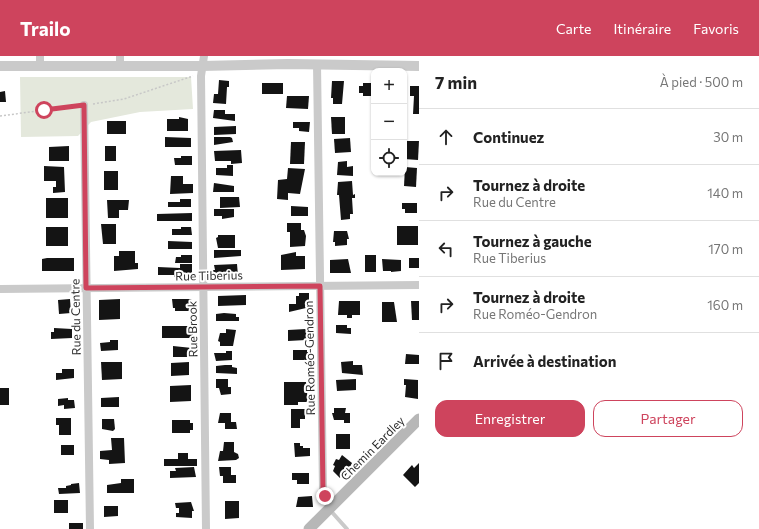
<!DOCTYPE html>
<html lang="fr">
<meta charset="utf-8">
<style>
body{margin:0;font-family:Commissioner,sans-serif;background:#f6f6f6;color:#222}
.controls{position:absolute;right:12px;top:12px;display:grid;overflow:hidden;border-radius:8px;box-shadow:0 1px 3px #0004}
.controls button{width:36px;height:36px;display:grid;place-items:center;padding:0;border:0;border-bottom:1px solid #e0e0e0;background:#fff;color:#222;font:20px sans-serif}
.stop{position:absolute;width:12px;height:12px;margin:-9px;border:3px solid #ce445d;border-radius:50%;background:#fff}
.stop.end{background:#ce445d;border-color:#fff;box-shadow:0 1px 4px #0008}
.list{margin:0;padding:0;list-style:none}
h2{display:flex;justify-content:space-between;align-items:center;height:52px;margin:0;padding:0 16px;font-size:17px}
h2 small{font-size:13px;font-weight:400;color:#767676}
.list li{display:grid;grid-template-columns:26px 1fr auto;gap:12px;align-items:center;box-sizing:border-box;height:56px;padding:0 16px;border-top:1px solid #e0e0e0}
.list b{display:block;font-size:15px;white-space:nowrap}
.list p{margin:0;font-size:13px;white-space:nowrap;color:#767676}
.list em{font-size:13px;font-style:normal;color:#767676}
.actions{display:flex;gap:8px;padding:12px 16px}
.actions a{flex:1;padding:9px 0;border:1px solid #ce445d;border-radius:12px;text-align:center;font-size:14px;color:#ce445d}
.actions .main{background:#ce445d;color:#fff}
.icon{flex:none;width:22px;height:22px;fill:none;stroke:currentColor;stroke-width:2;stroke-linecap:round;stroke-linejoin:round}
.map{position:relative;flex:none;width:419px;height:473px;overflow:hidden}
header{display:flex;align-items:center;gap:24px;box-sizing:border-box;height:56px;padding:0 20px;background:#ce445d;color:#fff}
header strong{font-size:19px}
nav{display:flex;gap:22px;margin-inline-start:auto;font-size:14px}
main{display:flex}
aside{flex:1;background:#fff}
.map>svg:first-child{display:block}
.green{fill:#e4e8dc}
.building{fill:#141414}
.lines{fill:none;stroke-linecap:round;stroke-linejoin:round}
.path{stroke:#c7c7c7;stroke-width:1.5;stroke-dasharray:2 2;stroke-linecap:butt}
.service{stroke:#cacaca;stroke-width:4}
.minor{stroke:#cacaca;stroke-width:8}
.tertiary{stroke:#cacaca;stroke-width:10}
.secondary{stroke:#b7b7b7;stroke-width:11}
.route{stroke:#ce445d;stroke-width:5}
.labels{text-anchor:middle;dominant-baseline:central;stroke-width:4;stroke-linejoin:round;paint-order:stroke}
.street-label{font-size:12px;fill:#2d2d2d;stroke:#fff}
</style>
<header>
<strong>Trailo</strong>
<nav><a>Carte</a><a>Itinéraire</a><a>Favoris</a></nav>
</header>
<main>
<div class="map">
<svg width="419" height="473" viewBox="0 0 419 473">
<rect width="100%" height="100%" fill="#fff"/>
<path class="green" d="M20,21H191L193,53L140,56L91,66L78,80L21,81Z"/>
<g class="building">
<path d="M219,24L229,25V31H227L226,48L213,47L214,38H218Z"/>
<path d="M332,25H344L342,48H333V42H331Z"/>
<rect x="262" y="27" width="21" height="11"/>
<path d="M363,27H374V40H363V37H359V30H363Z"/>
<path d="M410,30H419V58H413L414,40H410Z"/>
<path d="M5,35L6,46H0V36Z"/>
<path d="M287,40H309L308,53L286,52Z"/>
<path d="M214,54H225V58H235V65L213,62Z"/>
<path d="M179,61L188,63V75H167V63H179Z"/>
<path d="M331,61H345V78H332Z"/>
<rect x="107" y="65" width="19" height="13"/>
<path d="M293,66H310L309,76L299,75V72H293Z"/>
<path d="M236,70V78L214,79V71Z"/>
<path d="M165,81L191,82V91H165Z"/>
<path d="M214,81H230L232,82L233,86L214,89Z"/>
<path d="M350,82L351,96L335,97L334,83Z"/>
<path d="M405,85H419L418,104L404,103Z"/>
<path d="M291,86H305L304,108H290Z"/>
<path d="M69,90V105H49V91Z"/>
<rect x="105" y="90" width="11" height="15"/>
<path d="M241,94L242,107L231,108V105H215L214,95Z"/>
<path d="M181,100H192V109H175L174,102H181Z"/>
<path d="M347,105V111L353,110V120L337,119L338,106Z"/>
<path d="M227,109H233V120L216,119V112H227Z"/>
<path d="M44,110L64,111L65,136L53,137V131H56V125H44Z"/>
<path d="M405,111L417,112L416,131L404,130Z"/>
<path d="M288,112L305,113L300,138L288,137V144L277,143L278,124L287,123Z"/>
<rect x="104" y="115" width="14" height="19"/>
<path d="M171,120H183V128H193V137L170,138Z"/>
<path d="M352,125L353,139L355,138V142H352L353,158H350V163L341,164L339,139H337L338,126Z"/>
<path d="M214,127L234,130V136H213Z"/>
<path d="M220,141H239L240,151L220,152Z"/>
<rect x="46" y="142" width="22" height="20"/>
<path d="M180,143H191V151H168V146H180Z"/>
<path d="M107,144H129L128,154H119V162H108Z"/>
<path d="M402,147H417V157H405V153H402Z"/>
<path d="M291,150L308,151V160H291Z"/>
<path d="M214,153H234V161L222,163V160H214Z"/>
<path d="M192,157V165H157V158Z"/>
<path d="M287,167H301V174H304L306,180L305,190L290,191V176H287Z"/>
<path d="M101,168H116V188H103Z"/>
<rect x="397" y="170" width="21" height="19"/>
<rect x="46" y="171" width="22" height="19"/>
<path d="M181,171H191L192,179H172V173H181Z"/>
<path d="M334,175H347L349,183H347V189L335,190V186H333Z"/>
<path d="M218,179H235V192H218L216,182L218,181Z"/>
<path d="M168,185L192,186V193H168Z"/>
<path d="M214,194H241V200L214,202Z"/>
<path d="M119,195H135V207H138V213L114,215V200H119Z"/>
<path d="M296,196V200H305V213L281,214V199Z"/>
<path d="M181,199H192V207H175L176,201H181Z"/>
<rect x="365" y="199" width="11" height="17"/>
<path d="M47,202H74V215H42V203Z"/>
<rect x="409" y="202" width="10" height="10"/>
<path d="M348,203L351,217H330V204Z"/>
<path d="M382,203L401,204V215L391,216V215H383Z"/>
<path d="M180,208H192V221H174V219H158V211L180,212Z"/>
<path d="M237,208L238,220L222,221V218H212V214H215L214,209Z"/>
<path d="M299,237H309V246H306V252L289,256V248H296V240H299Z"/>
<path d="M246,239V249L218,250V240Z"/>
<path d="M70,243L71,257L59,258L58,244Z"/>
<path d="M120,243V263L99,264V244Z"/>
<path d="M172,243H191L193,250H191L192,255H175V252H173Z"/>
<path d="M339,245H360V259H352V262H347V259H338Z"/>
<path d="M411,245H419V264H412Z"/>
<path d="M382,246H394L397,266H382Z"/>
<path d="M224,257L236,258V261H239V265H216V258Z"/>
<path d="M336,269H347V272H351V278L336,277Z"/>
<rect x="162" y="270" width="31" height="12"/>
<path d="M54,272L72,273V282L51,283V276H54Z"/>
<path d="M226,273L236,274L233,290H220V286L218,285L220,277H226Z"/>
<path d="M306,273L307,279L306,284L288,285V274Z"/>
<path d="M110,284H118V294L101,295L100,287L110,286Z"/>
<path d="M173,290L192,292V301H173Z"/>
<path d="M293,294H307V296H312V300H309V304H293Z"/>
<path d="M226,295H232V304L216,305L214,297H226Z"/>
<path d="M406,298L419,299V308H405Z"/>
<path d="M353,305V309H362L363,319L342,317L341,306Z"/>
<path d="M101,306H122V323L102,324Z"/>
<path d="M189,306V319L171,320V307Z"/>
<path d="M225,309H232V311L237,312V318L216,317V310Z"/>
<path d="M62,313H74V322L56,324V317H62Z"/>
<path d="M216,323H228V331H231V338L221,339L219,332H216Z"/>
<path d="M356,323V334L337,335L336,324Z"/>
<path d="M404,323L418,324V343L405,341L406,329H404Z"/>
<path d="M284,326H306L308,346H298V349H284Z"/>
<path d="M191,329V345L170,346V330Z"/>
<rect x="0" y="332" width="9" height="17"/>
<path d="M119,341V351H101V342Z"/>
<path d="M68,342V344H74L75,352L64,353V349L58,350V343Z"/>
<path d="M334,352H346L345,357H350V367H344V364H334L332,357H334Z"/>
<path d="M291,353H305V363H300V372H291Z"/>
<path d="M220,357H231V366H236L237,373H225V367H218Z"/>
<path d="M56,362H71V379H59V369H56Z"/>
<path d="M102,363H114L115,373L113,375L102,373Z"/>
<path d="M172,364H190V367H193V374H190V377H172Z"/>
<rect x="336" y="378" width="14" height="15"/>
<path d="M111,382H124L125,407L109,408V404L100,403V395L112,394Z"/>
<path d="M224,386H234V396L238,398L239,402L236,404L218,405L220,395H223Z"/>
<path d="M294,387H300V390H303V392H310V400L295,401Z"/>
<rect x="61" y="389" width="13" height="10"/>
<path d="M178,397H188V403H197V410H164V403H178Z"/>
<path d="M342,399L352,407L345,421L341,419L340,422L333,415L335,410L333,409L336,403L339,404Z"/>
<path d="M419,407V427L415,431L403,419L412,409L414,412Z"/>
<path d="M194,411L196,421L170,422V415H176L175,412Z"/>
<path d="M219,411H231V419H236V427H223V420H220Z"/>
<path d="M292,417H309V428H297V424H292Z"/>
<path d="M121,423H134V437H107V429L121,427Z"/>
<path d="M79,427L80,437L59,438L58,432H66V430L71,429V428Z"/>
<path d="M312,440L313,451H296L298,441Z"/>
<rect x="54" y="444" width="14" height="13"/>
<path d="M225,445H239V462L225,463Z"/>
<path d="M191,446L194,455H192V462L176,461V457H179V452H176L175,447Z"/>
<path d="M104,450H118V460L104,461Z"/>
<rect x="69" y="467" width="14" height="6"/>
</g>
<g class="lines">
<g class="path">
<path d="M93,48L124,43L193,20"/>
<path d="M0,60L75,50"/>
</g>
<path class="service" d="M330,454L347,473"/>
<g class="minor">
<path d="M40,0V10"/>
<path d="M120,0V9"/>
<path d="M204,0L201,20L206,473"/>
<path d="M317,8L323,435L332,449"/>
<path d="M84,49L90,473"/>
<path d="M0,233L419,229"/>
</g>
<path class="tertiary" d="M0,10H202L288,8L419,10"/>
<path class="secondary" d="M309,473L419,363"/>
</g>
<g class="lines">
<path class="route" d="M44,54L84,49L86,232L320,230L323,435L325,440"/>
</g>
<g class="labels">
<g class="street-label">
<text transform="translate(209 219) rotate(-1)">Rue Tiberius</text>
<text transform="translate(75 261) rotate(-91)">Rue du Centre</text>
<text transform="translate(192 273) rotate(-91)">Rue Brook</text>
<text transform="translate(309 302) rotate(-91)">Rue Roméo-Gendron</text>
<text transform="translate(372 392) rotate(-45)">Chemin Eardley</text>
</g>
</g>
</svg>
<div class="controls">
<button>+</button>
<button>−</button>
<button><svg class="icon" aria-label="locate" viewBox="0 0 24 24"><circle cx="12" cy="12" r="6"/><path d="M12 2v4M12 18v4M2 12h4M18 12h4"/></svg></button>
</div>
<div class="stop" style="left:44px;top:54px"></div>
<div class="stop end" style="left:325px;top:440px"></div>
</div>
<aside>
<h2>7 min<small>À pied · 500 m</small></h2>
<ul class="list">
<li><svg class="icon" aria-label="ahead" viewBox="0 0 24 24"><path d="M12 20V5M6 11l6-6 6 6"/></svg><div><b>Continuez</b></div><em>30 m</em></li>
<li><svg class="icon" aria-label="right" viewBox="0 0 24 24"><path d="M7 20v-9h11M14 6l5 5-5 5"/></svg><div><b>Tournez à droite</b><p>Rue du Centre</p></div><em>140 m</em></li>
<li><svg class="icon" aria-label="left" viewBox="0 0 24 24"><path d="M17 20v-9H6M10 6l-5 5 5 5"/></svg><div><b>Tournez à gauche</b><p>Rue Tiberius</p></div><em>170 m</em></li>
<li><svg class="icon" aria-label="right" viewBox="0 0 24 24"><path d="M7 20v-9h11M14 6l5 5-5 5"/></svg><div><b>Tournez à droite</b><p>Rue Roméo-Gendron</p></div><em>160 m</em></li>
<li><svg class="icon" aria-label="arrive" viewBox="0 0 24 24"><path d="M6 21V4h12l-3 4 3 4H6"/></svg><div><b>Arrivée à destination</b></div></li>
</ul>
<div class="actions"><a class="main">Enregistrer</a><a>Partager</a></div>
</aside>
</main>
